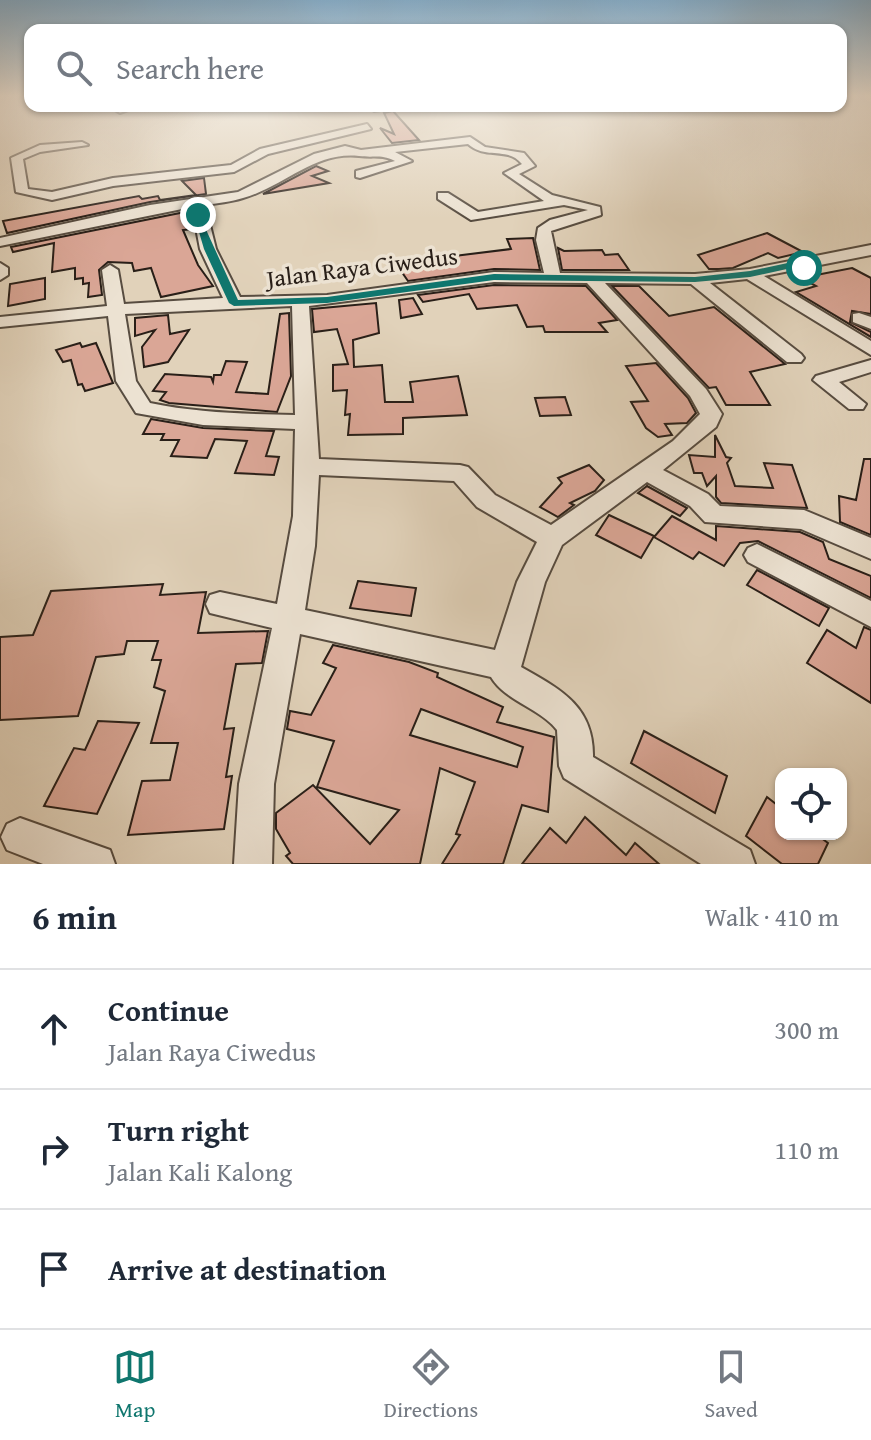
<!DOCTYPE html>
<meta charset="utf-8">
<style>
body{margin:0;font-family:"Gentium Book Plus",serif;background:#f2f2f3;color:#1f2937}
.controls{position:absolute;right:24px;bottom:24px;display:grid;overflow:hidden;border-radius:16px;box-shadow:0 2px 6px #0004}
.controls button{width:72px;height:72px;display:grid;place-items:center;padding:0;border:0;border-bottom:2px solid #e0e1e3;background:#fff;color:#1f2937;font:40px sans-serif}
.stop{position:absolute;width:24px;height:24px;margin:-18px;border:6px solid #0f766e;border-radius:50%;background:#fff}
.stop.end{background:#0f766e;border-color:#fff;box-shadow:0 2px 8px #0008}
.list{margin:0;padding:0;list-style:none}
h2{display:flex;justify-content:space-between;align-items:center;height:104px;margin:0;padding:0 32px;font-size:34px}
h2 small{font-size:26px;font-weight:400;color:#747a83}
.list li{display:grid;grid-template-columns:52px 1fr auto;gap:24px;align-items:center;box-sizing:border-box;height:120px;padding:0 32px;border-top:2px solid #e0e1e3}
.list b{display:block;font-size:30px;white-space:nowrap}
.list p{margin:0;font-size:26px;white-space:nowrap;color:#747a83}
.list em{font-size:26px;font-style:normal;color:#747a83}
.icon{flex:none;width:44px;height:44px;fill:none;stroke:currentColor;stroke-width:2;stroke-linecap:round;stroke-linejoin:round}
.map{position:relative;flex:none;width:871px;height:864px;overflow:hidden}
.search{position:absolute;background:#fff;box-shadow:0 2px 6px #0004;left:24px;right:24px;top:24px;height:88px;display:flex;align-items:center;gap:20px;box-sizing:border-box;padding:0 28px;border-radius:16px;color:#747a83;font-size:30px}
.sheet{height:464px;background:#fff}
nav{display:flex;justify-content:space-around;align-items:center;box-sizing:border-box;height:112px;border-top:2px solid #e0e1e3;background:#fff;font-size:22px;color:#747a83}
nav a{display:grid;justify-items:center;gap:4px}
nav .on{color:#0f766e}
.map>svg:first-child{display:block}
.building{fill:#daa696;stroke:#291f18;stroke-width:2;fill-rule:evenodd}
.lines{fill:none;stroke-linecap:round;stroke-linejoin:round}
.minor-casing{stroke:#574c40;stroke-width:4}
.minor{fill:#ece2d2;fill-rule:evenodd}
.route{fill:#0f766e}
.labels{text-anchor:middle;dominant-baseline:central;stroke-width:7;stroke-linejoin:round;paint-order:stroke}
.far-street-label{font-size:24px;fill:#291f18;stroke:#ece2d2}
</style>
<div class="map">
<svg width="871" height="864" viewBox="0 0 871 864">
<rect width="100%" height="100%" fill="#e1d2ba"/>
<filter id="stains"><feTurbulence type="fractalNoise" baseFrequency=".0025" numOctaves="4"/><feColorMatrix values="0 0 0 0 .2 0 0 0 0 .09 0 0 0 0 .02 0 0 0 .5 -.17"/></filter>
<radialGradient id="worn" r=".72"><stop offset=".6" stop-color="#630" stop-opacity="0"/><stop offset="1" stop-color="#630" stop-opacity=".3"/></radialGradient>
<g class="building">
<path d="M393,111L419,140L392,143L380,128L394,134L384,113Z"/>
<path d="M316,166L328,171L312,176L329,183L263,194Z"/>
<path d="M204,178L206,194L150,202L7,233L3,221L139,196L142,199L158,196L160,200L196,195L182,181Z"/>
<path d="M190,211L193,229L183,230L198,265L213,286L161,297L151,268L134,271L132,263L108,262L99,270L102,295L88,297L89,283L83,284V278L75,279V268L52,272L54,243L13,252L11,247Z"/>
<path d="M767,233L803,252L778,258L768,253L733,268L719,269H709L698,255Z"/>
<path d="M533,238L540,270L494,269L408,281L399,268L430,259L511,249L507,239Z"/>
<path d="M558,248L564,251L602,250L605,255L618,254L629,270H562Z"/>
<path d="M852,268L871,278V314L852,311L850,322L871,332V337L796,292L816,286L801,278Z"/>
<path d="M45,278V299L8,306L10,284Z"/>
<path d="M494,285L586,286L617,320L599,323L607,332H545L543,326L527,327L517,305L477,309L469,294L423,302L418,295Z"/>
<path d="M612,286H639L669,316L714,307L785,364L750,372L770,405H726L716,387L709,388Z"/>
<path d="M413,298L422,314L401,318L399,300Z"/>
<path d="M376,303L379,333L353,340L354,367L382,365L385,402H413L410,382L458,376L467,415L403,418V434L348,435L350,414L345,415L347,390L333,391V365L348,364L337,329L314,332L312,309Z"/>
<path d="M289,313L291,376L277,412L169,403L160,400L166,392L153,391L165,374L211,377L213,382L214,375H221L226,361L247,362L236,392L268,394L280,314Z"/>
<path d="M168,315L170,334L189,330L168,362L144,367L142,347L155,330L135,336V318Z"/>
<path d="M80,343L82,347L96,343L113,383L85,391L82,384L78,385L71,360L63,362L56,350Z"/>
<path d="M656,363L688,398L696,413L687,423L665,424L672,435L658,437L646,428L631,402L648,401L626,366Z"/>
<path d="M565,397L571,415L540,416L535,398Z"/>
<path d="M151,419L203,428L274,431L266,456L279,457L274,475L235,473L247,441L215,439L207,458L171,456L179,440H161L164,434H143Z"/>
<path d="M715,435L726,457L731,458L727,463L735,486L773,488L764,463L792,465L807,508L721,503L716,497V476L707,486L702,473H694L689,455L715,457Z"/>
<path d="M864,459H871V535L840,522L839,496L856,500Z"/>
<path d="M589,465L604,480L595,491L570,503L574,505L558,517L540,507L562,483L558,478Z"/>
<path d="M647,486L687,508L680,516L638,493Z"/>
<path d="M609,515L654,536L641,558L596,535Z"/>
<path d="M672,516L716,540V526L800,532L823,542L829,559L871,576V598L758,541L740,543L724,566L699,552L693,559L654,537Z"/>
<path d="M757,570L829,608L819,626L747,585Z"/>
<path d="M358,581L416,588L411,616L350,608Z"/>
<path d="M163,584L160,595L206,592L198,633L268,631L262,663L236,664L224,729L234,728L226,777L232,776L224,829L128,835L142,781L170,780L178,743H151L165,691L154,687L161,660H152L158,641H127L124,654L96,657L78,716L0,720V637L33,635L51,591Z"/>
<path d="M864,627L871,630V703L807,663L827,630L856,648Z"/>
<path d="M333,645L409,662L438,673L437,677L503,707L497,722L554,737L548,812L522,805L503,864H442L460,835L456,834L475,782L440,768L420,864H293L286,856L290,853L276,829V813L313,785L370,844L399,810L317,787L334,741L287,729L290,711L311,715L336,668L323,663ZM421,709L523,747L517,767L410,735Z"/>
<path d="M98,721L139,723L97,814L44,806L74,748L85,750Z"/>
<path d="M644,731L727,776L715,813L631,763Z"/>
<path d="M767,797L781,808V834H816L828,843L818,864H782L746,836Z"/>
<path d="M585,817L626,855L635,843L659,864H522L550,828L566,843Z"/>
</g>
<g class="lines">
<g class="minor-casing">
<g id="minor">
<path d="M139,106L120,113L115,110Z"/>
<path d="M370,106H410L374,111Z"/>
<path d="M367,124L371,129L268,154L234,172L113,186L52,200L16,192L11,158L40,145L82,142L88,145L40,152L23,159L28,189L52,192L113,178L231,165L260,149Z"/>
<path d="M470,137L485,147L524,153L535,166L519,174L552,195L600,207L601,215L551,231L560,273L695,274L750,269L871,245V255L764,276L871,341V355L747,279L710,283L801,354L804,358L801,362H787L691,284L605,283L706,389L722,414L716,427L663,470L708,494L720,506L804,510L871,538V559L801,529L705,522L690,506L647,482L562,545L545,582L521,667C560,689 594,706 593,757L750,850L755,864H701L564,778L559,766L557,730C540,708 505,701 491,677L300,634L274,784L272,864H234L239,784L272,628L210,613L206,604L210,595L220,592L277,604L293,516L295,429L203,425L136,413L116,381L108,316L0,327V317L107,306L102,270L110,265L118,270L124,304L223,298L200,249L192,207L0,246V238L150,205L238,192L314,154L345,146L361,150ZM468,144C486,160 507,146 522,164L504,173L544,201L478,212L448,193H438V199L471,220L564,205L588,210L550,220L538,228L536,240L544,273L494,272L327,295L240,297L216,249L205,205C217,203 231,202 243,198C284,187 314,151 359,156C375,158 380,154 395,161L356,171V177L360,178L412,161L395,152ZM494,282L587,283L690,396L700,414L673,441L551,525L495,495L468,467L460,465L319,459L309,306ZM292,306L295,415C247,414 198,413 150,403L136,381L125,314ZM319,475L454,481L477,507L537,542L517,582L495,650L305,610L315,546Z"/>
<path d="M0,263L8,268V275L0,280Z"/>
<path d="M859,313L871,317V329L853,322V314Z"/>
<path d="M871,360V372L839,382L866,404L863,409H849L813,380L816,376Z"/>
<path d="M757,544L871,601V627L748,562L744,555L748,548Z"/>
<path d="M20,818L110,850L115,864H43L7,850L1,837L7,824Z"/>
</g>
</g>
<use href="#minor" class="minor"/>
</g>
<linearGradient id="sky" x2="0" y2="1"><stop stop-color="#87b4d5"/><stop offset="0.44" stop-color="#f2ebe0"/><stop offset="1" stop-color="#f2ebe0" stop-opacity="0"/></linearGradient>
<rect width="871" height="218" fill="url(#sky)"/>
<path class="route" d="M198,212L238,300L327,297L494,274L695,277L750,271L797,261L809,268L804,271L796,267L750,277L695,282L494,280L327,303L234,306L229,303L204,249L194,215Z"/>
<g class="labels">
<g class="far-street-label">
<text transform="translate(362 267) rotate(-7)">Jalan Raya Ciwedus</text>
</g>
</g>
<rect width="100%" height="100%" filter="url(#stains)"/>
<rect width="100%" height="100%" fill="url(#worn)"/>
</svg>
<div class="controls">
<button><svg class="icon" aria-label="locate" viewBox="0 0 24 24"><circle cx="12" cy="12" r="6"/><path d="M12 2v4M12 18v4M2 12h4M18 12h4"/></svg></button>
</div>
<div class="stop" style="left:804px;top:268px"></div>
<div class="stop end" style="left:198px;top:215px"></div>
<div class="search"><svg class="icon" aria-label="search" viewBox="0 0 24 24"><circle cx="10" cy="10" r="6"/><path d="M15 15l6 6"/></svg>Search here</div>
</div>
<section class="sheet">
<h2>6 min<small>Walk · 410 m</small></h2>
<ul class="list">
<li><svg class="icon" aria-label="ahead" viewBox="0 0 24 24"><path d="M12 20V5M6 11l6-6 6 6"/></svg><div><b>Continue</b><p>Jalan Raya Ciwedus</p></div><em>300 m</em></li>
<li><svg class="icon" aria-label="right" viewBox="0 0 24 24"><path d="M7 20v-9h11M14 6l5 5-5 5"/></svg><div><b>Turn right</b><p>Jalan Kali Kalong</p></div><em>110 m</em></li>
<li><svg class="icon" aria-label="arrive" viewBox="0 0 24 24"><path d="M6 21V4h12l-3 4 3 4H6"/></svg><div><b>Arrive at destination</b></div></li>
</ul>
</section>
<nav>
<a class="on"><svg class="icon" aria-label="map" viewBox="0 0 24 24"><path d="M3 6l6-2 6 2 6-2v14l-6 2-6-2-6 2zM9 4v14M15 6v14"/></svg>Map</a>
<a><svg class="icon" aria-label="directions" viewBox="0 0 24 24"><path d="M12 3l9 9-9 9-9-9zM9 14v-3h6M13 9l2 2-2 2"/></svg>Directions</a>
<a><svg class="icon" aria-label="saved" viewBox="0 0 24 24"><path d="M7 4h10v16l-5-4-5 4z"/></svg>Saved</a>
</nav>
